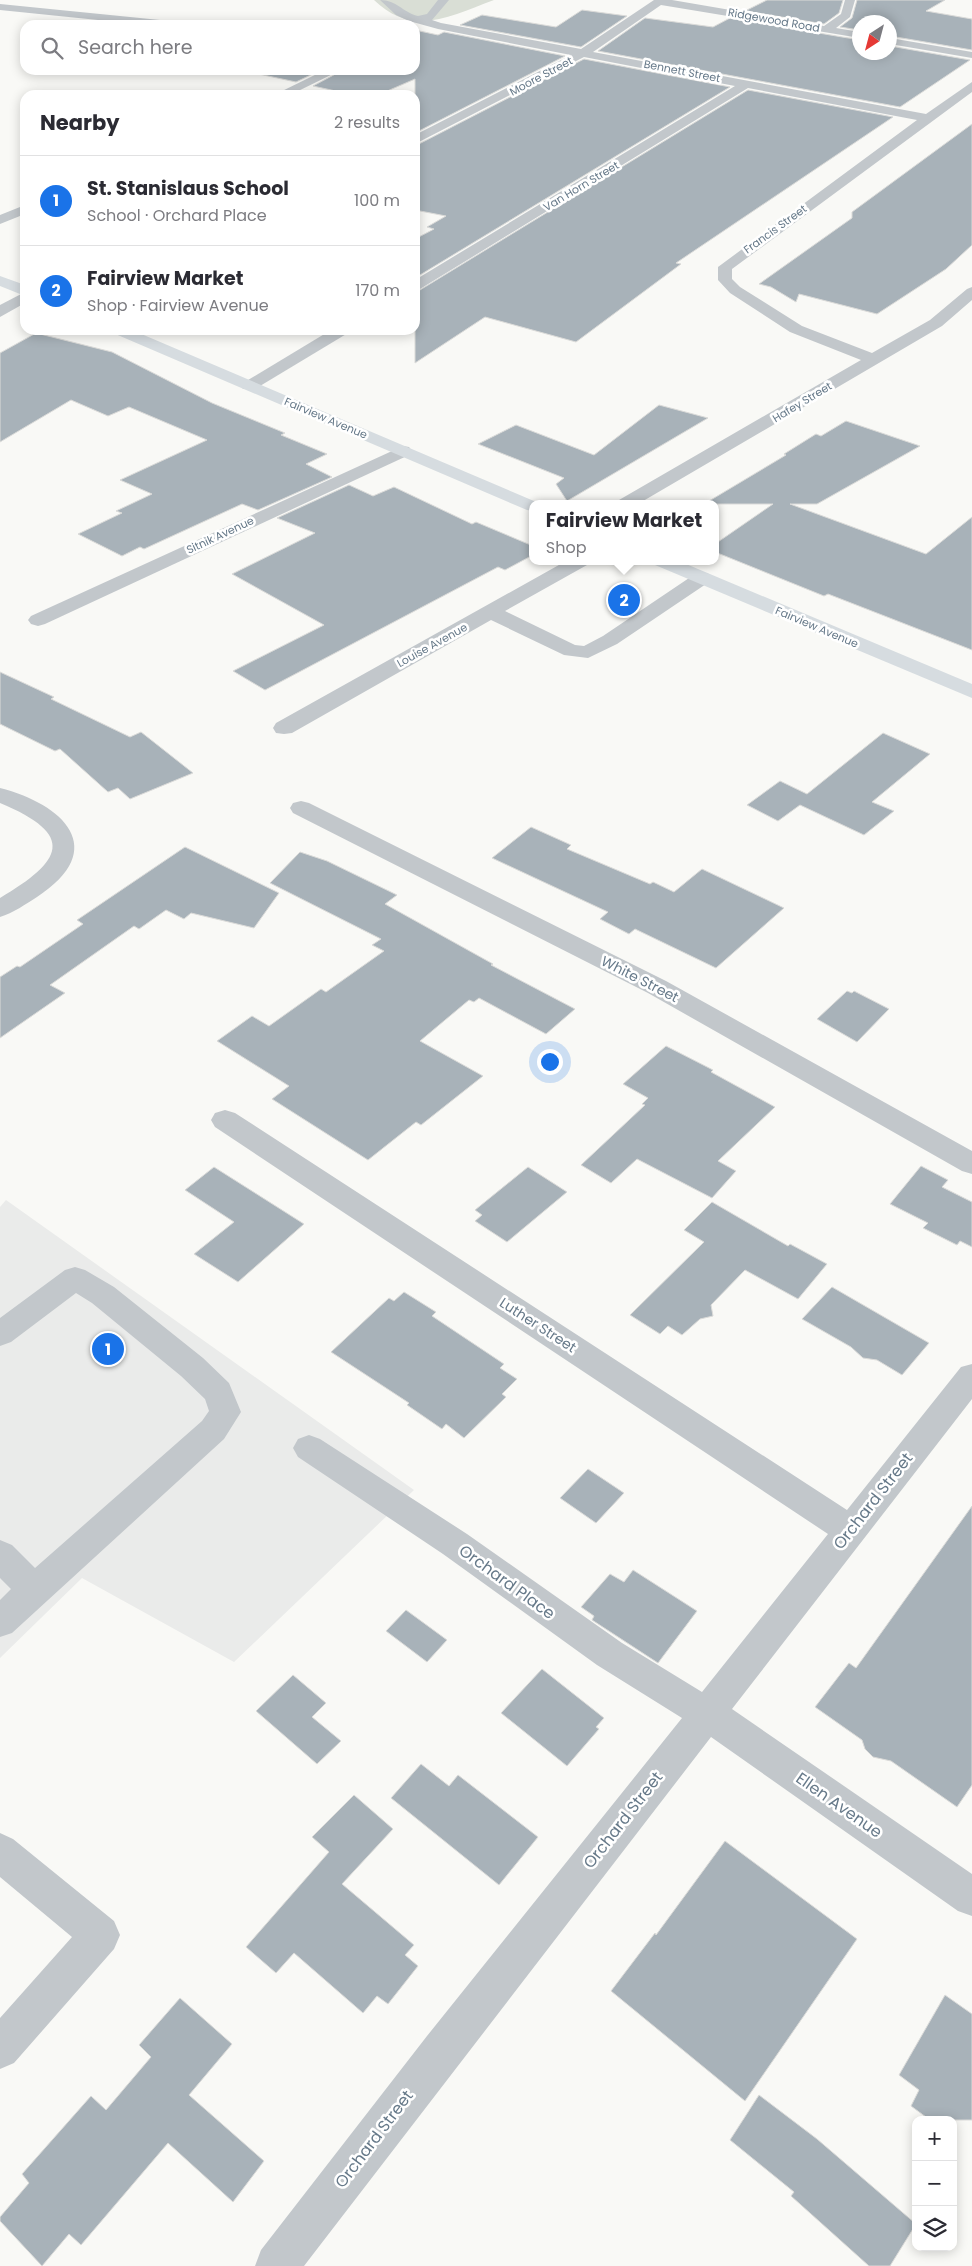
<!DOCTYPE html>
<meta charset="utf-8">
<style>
body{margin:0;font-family:Poppins,sans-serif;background:#f7f7f7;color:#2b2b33}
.controls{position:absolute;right:15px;bottom:15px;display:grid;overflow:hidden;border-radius:10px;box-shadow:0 2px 12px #0003}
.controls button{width:45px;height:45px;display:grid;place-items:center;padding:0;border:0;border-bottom:1px solid #e1e1e2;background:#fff;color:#2b2b33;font:25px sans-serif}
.compass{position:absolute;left:852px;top:15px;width:45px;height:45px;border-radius:50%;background:#fff;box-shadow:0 2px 12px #0003;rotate:216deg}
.you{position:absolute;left:549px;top:1061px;width:18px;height:18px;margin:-12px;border:4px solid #fff;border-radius:50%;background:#1a73e8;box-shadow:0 0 0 8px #1a73e833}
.badge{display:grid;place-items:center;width:32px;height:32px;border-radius:50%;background:#1a73e8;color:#fff;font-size:16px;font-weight:700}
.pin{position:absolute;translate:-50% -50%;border:2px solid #fff;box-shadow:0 1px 5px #0006}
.popup{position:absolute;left:529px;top:500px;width:190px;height:65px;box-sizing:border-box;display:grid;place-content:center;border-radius:10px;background:#fff;filter:drop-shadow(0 1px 4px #0005);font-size:16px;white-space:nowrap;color:#7c7c81}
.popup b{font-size:19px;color:#2b2b33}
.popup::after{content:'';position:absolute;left:50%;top:100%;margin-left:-10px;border:10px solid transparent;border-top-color:#fff}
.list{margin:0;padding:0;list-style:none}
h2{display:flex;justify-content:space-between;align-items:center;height:65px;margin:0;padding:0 20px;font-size:21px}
h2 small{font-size:16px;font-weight:400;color:#7c7c81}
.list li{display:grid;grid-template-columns:32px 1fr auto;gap:15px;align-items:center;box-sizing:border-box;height:90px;padding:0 20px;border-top:1px solid #e1e1e2}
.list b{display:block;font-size:19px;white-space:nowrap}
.list p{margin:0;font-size:16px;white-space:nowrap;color:#7c7c81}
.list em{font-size:16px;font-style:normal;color:#7c7c81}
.icon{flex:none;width:28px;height:28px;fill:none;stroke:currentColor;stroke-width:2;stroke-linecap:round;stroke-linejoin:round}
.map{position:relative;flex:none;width:972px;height:2266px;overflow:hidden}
.search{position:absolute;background:#fff;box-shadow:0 2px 12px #0003;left:20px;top:20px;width:400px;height:55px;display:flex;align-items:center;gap:12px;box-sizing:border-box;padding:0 18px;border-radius:15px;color:#7c7c81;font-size:19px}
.panel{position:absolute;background:#fff;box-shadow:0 2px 12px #0003;left:20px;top:90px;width:400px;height:245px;border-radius:15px}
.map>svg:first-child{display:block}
.built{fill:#eaebea}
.green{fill:#d9ded5}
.building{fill:#a8b2b9;stroke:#dbdbd9}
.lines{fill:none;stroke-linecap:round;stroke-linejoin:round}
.minor{fill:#c2c7cb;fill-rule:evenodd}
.major{fill:#d6dce0;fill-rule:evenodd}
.labels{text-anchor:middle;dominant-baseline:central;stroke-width:5;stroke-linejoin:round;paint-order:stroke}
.far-street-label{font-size:11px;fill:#667989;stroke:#fff}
.street-label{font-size:14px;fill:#667989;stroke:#fff}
.near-street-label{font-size:16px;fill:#667989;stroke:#fff}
</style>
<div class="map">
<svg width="972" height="2266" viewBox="0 0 972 2266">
<rect width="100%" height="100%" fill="#f9f9f6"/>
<path class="built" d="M6,1200L414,1490L234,1662L82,1578L0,1658V1207Z"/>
<path class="green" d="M374,0H494C451,16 413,38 374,0Z"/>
<g class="building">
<path d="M767,0H843L839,13L824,24L745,11Z"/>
<path d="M857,0H945L926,11L972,19V50L890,36V22H860V30L840,27L852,18Z"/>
<path d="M582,10L627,16L581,47L460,25L482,15L556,27Z"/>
<path d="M645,18L713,27L730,18L860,40V52H890V46L970,60L900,107L598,51Z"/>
<path d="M415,30L438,35L444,32L565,56L415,133V79L378,95H354L313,86L343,70H415Z"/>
<path d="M584,59L730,87L415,278V239L434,229L427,227L446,216L415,210V146Z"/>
<path d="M261,70H321L296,82L254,73Z"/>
<path d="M748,90L893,117L676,263L681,264L576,342L485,317L415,363V293Z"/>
<path d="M972,124V245L946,269L877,314L799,294L796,302L771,287L759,284L852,218V212Z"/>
<path d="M36,333L112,352L212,403L285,433L281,435L327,454L306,464L332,477L258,510L242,504L144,549L140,547L122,556L78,534L122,513L116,511L152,494L120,480L207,440L129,407L108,416L71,400L0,442V353Z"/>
<path d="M659,405L708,418L567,501L556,484L564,478L478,444L516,425L594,455Z"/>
<path d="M846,421L920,446L817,504H790L926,554L972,517V650L828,594L824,596L715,552V544L773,504H704L786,455L784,454L816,434L821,436Z"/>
<path d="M349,485L373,496L394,487L472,524L476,522L533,546V555L505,570L498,567L265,690L233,671L324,625L232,574L315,533L277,518Z"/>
<path d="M0,672L54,697L51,699L130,737L141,732L193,773L130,799L118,788L108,792L60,749L55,751L0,724Z"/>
<path d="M883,733L930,754L872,802L894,811L864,835L800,805L778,821L747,805L780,781L807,794Z"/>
<path d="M531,827L571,845L567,849L650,884L653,882L674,892L702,869L784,908L716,968L635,929L629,934L600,919L608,912L492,858Z"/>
<path d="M185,847L279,893L254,928L191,913L184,919L166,910L139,929L134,926L50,985L65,993L0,1038V977L17,966L20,967L83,924L77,920Z"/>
<path d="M300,852L327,861L397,895L385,904L493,964L491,965L575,1009L546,1034L479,998L474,1002L469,1000L420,1041L483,1076L421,1125L416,1122L368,1160L272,1099L289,1086L217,1041L252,1016L269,1026L321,989L326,992L384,951L372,945L381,939L270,883Z"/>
<path d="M847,991L852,993L854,991L889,1009L857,1042L817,1019Z"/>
<path d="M666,1046L713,1070L711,1072L775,1107L718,1161L736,1171L712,1198L637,1159L611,1183L581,1165L645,1105L642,1104L648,1098L623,1084Z"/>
<path d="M921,1166L948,1180L942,1187L972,1202V1247L960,1241L957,1245L923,1228L928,1223L890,1204Z"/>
<path d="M214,1167L304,1224L238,1282L194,1254L234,1222L185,1190Z"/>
<path d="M528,1167L567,1192L507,1242L475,1221L482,1215L475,1210Z"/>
<path d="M712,1202L788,1246L790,1244L827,1264L798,1299L745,1270L711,1305L713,1316L700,1319L682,1335L668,1326L660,1334L630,1315L704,1242L684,1230Z"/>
<path d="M832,1287L929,1343L902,1375L877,1360L863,1358L851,1347L802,1319Z"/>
<path d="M404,1292L436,1312L432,1316L504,1364L500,1368L517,1379L502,1394L506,1397L464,1438L446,1424L442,1429L407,1405L409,1403L331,1352L389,1298L394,1301Z"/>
<path d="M588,1469L624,1493L596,1523L560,1498Z"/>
<path d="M972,1506V1785L957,1807L891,1761L873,1757L865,1749L862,1740L815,1707L849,1663L856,1668Z"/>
<path d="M633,1570L697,1611L658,1663L592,1620L594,1616L581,1607L610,1574L624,1582Z"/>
<path d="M406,1610L447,1640L427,1662L386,1631Z"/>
<path d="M542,1669L604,1718L596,1727L599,1729L567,1766L501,1713Z"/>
<path d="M293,1675L326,1703L312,1717L341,1741L317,1764L256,1711Z"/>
<path d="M421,1764L449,1786L458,1775L538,1837L499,1885L391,1798Z"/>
<path d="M354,1795L393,1829L342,1884L414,1945L405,1955L418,1966L388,2004L377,1996L363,2013L294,1953L276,1973L246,1947L329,1852L312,1837Z"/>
<path d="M725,1841L857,1939L745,2101L611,1991L655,1933L656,1935Z"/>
<path d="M945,1995L972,2014V2120H930L911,2106L919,2090L899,2075Z"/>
<path d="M180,1998L232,2044L189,2095L264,2161L233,2202L168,2143L81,2245L69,2234L42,2266L0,2221V2217L29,2183L22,2174L91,2096L106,2110L151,2057L139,2045Z"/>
<path d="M759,2095L817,2139L916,2224L890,2266H869L791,2196L794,2192L730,2140Z"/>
</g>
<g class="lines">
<g class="minor">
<path d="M380,0C397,0 402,12 418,16L427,14L438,0H449L432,20L441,23L581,49L654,0H672L824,26L841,14L845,0H855L850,17L836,28L860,32V38L661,5L593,52L926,114L972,82V92L732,269V279L740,287L802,326L872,353L930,320L967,289L972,287V300L942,326L638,504H616L619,500L861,360L790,332L730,293L718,280V267L917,120L748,88L420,289L415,291V280L735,86L584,57L415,144V135L571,55L438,29L409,21L396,15Z"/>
<path d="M0,4L180,22L186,25H147L0,10Z"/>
<path d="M890,38L972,52V58L890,44Z"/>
<path d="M325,70H341L290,95H274Z"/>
<path d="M25,205V214L0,224V215Z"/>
<path d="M25,292V303L0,317V305Z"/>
<path d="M331,330H350L348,333L255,389H243L241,386L243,383Z"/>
<path d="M403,446L409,447L412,451L409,455L45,624L38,626L31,624L28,620L31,616Z"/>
<path d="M566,561H589L587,565L505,611L575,645L584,646L603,636L695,574L702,572L709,574L712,578L709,582L617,644L588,658L564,655L491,620L292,733L284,734L276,733L273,728L276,723Z"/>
<path d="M0,788C63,804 111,849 37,897C26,904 13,913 0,917V898C63,861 77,835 0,803Z"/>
<path d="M301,801L309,803L666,981L972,1151V1174L962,1171L648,993L293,813L290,808L293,803Z"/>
<path d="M225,1110L235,1113L847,1510L961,1367L972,1364V1399L732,1709L972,1874V1916L958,1911L711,1737L304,2266H255L261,2250L427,2036L682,1718L597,1665L443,1554L298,1457L293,1448L298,1439L309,1435L320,1439L467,1534L622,1643L702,1692L828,1534L215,1127L211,1120L215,1113Z"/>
<path d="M75,1267L85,1270L114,1287L203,1358L229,1383L241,1412L224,1439L12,1633L0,1637V1600L11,1589L0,1578V1540L12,1545L35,1568L202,1421L209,1411L205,1399L181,1376L92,1303L76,1293L11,1342L0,1346V1318L65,1270Z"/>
<path d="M0,1833L13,1839L114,1921L120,1935L114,1949L14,2063L0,2069V2018L72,1937L0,1877Z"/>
</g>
<g class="major">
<path d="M0,276L25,285V296L0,286Z"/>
<path d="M111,330H132L541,504H533V511L527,510L113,333Z"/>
<path d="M653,561H679L972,684V698L655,565Z"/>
</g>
</g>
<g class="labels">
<g class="far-street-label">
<text transform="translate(774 20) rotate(10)">Ridgewood Road</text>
<text transform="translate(682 71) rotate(11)">Bennett Street</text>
<text transform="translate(541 76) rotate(-28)">Moore Street</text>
<text transform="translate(581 186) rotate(-31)">Van Horn Street</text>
<text transform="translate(775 229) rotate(-36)">Francis Street</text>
<text transform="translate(802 402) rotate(-31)">Hafey Street</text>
<text transform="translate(326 418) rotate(23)">Fairview Avenue</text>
<text transform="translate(220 535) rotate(-25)">Sitnik Avenue</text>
<text transform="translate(817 627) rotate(23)">Fairview Avenue</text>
<text transform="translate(432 645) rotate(-29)">Louise Avenue</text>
</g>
<g class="street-label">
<text transform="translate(640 979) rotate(27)">White Street</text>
<text transform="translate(538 1325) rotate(33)">Luther Street</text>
</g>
<g class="near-street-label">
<text transform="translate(873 1501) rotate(-52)">Orchard Street</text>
<text transform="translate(507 1582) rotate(36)">Orchard Place</text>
<text transform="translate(839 1805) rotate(35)">Ellen Avenue</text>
<text transform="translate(623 1820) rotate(-52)">Orchard Street</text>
<text transform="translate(374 2139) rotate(-53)">Orchard Street</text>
</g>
</g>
</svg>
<div class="controls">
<button>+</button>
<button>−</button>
<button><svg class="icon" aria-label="layers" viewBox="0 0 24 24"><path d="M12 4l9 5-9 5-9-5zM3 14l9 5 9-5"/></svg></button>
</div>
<svg class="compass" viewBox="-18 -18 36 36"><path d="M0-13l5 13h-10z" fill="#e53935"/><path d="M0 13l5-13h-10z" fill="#7c7c81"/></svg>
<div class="you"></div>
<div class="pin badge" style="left:108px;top:1349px">1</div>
<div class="pin badge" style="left:624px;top:600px">2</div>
<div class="popup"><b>Fairview Market</b>Shop</div>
<div class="search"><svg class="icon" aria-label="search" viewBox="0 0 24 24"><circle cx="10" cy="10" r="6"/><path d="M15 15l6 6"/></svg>Search here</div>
<section class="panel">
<h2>Nearby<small>2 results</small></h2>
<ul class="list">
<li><span class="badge">1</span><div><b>St. Stanislaus School</b><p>School · Orchard Place</p></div><em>100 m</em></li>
<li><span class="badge">2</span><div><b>Fairview Market</b><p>Shop · Fairview Avenue</p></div><em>170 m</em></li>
</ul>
</section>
</div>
